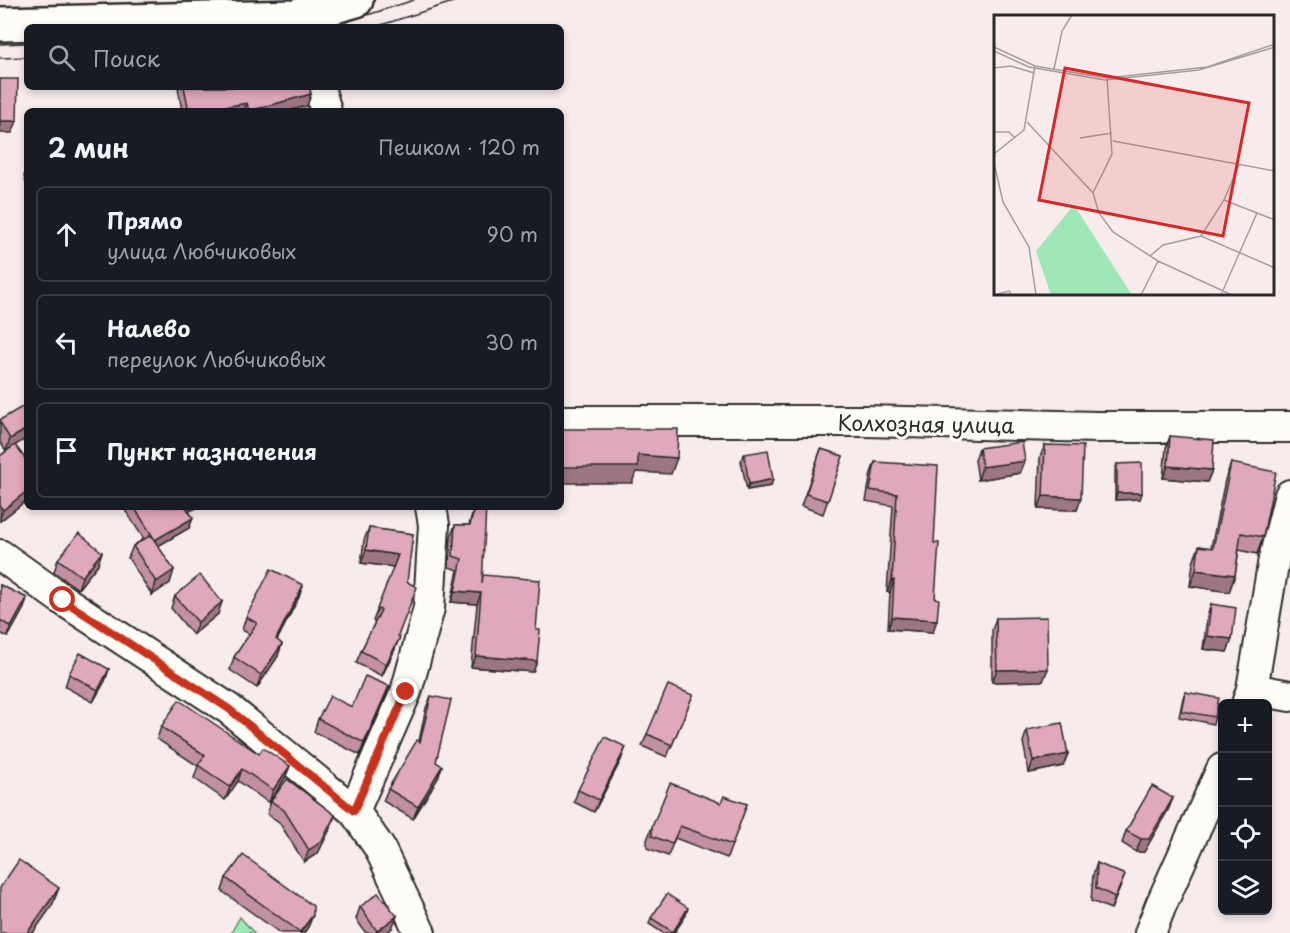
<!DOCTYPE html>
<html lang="ru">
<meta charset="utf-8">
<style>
body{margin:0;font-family:"Playpen Sans",sans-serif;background:#20242c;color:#f1f3f6}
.controls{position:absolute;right:18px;bottom:18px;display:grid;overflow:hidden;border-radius:9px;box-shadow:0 3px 9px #0003}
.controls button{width:54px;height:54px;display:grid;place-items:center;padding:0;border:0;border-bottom:2px solid #363941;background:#171b24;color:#f1f3f6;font:30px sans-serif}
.stop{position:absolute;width:18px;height:18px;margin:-14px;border:4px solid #c8321e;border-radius:50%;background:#fff}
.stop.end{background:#c8321e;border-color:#fff;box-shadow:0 2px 6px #0008}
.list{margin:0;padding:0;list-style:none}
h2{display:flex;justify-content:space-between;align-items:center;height:78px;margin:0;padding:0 24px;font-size:26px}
h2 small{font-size:20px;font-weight:400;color:#9ea1a6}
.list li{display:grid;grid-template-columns:39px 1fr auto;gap:18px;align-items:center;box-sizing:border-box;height:96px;margin:0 12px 12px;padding:0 12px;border:2px solid #363941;border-radius:9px}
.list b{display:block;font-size:22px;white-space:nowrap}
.list p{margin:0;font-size:20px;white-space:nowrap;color:#9ea1a6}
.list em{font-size:20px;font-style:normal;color:#9ea1a6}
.icon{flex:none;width:33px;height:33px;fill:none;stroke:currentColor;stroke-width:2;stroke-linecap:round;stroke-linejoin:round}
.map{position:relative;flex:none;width:1290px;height:933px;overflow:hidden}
.search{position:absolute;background:#171b24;box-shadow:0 3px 9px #0003;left:24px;top:24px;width:540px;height:66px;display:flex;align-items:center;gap:15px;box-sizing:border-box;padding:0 21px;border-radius:9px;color:#9ea1a6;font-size:22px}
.panel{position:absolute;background:#171b24;box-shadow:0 3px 9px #0003;left:24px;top:108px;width:540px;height:402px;border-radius:9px}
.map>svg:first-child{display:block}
.green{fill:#9fe8b6;stroke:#658a70;stroke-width:1.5}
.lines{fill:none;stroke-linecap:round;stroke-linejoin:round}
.minor-casing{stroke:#2b2b2b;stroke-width:34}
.secondary-casing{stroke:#2b2b2b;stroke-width:38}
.minor{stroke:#fdfcf7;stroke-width:30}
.secondary{stroke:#fdfcf7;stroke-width:33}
.tram{stroke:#2b2b2b;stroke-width:1.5}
.wall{fill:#c190a2;stroke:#2b2b2b;stroke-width:1.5}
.shaded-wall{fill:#9d7684;stroke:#2b2b2b;stroke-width:1.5}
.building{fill:#e0a8bc;stroke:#2b2b2b;stroke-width:1.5}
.route{stroke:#c8321e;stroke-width:8}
.labels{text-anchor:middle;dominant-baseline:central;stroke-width:6;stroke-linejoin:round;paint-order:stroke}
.street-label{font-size:21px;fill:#2b2b2b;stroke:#fdfcf7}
.inset-road{fill:none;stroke:#a59e9e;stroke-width:1.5}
.view{fill:#d62828;fill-opacity:0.15;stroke:#d62828;stroke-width:3}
.inset-edge{fill:none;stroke:#2b2b2b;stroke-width:3}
</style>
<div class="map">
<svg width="1290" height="933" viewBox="0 0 1290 933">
<rect width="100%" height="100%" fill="#f7ebeb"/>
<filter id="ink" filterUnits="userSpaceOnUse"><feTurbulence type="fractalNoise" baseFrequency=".0167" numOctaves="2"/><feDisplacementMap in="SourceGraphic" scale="12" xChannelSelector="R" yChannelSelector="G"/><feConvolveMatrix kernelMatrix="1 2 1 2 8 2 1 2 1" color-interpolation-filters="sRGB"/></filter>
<g filter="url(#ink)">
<path class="green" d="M240,917L254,933H231Z"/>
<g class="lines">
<g class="minor-casing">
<g id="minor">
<path d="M319,87L326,111"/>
<path d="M561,421H866L1097,427H1290"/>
<path d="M0,555L63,600L229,709L354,811L379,847L420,933"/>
<path d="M1252,689L1290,696"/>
<path d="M1247,704L1252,689L1274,559L1290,495"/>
<path d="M354,811L406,692L429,608L434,525L431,507"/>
<path d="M1150,933L1161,905L1222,769"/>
</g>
</g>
<g class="secondary-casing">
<path id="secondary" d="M0,24L295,17L356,0"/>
</g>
<use href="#minor" class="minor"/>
<use href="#secondary" class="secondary"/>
<g class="tram">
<path d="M320,27L346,22L414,0"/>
<path d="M375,27L459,0"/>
<path d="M0,44L27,43"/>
<path d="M0,58L27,57"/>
</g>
</g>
<g class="wall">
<path d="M178,87H309L311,94L307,106L288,111H182Z"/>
<path d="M27,169V187L24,176Z"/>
<path d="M0,420L15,446L27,461V500L0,521V456L10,448L6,451L0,442Z"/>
<path d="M1170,436L1212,470L1207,482L1163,478L1166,448Z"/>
<path d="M1045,445L1081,498L1077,510L1038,509L1040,457Z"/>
<path d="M979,448L1025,461L1020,473L978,480L975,460Z"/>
<path d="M821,449L843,456L823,514L801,506Z"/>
<path d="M744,454L771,486L747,490L741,461Z"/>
<path d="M875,462L934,543L933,632L888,629L890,592H887L893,506L866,501L871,473Z"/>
<path d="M1231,463L1263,537L1257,554L1239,550L1235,575L1229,592L1190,586L1193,563L1199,546L1211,548L1225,480Z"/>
<path d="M1117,464L1142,493L1140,499L1115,500V470Z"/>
<path d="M123,507H199L189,511L193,518L189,528L158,546L170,583L152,595L128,558L133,546L144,539Z"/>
<path d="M474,507L482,576L536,630L537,661L533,672L471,667L477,604L451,602L458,570L449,567L451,536L455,525H469Z"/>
<path d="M369,528L413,534L398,636L395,649L382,676L356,663L361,651L375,622L373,621L394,567L361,563L364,540Z"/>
<path d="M58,559L98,564L78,589L54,572Z"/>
<path d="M0,585L27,598L24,608L8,637L0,633Z"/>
<path d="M175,596L218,614L193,635L171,608Z"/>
<path d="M299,597L277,640L278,656L257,688L230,670L234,657L250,634L242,630L246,617Z"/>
<path d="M1211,604L1232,639L1227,652L1203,649L1207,617Z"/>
<path d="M996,618L1043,681L992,682V630Z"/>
<path d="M109,669L105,681L93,702L65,687L69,674Z"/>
<path d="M389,686L360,755L314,732L318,719L352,707Z"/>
<path d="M1185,692L1215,717L1213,724L1179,717L1183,698Z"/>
<path d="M693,695L667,757L642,746L647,734Z"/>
<path d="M431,696L436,762L442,766L438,778L413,819L383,801L388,789L419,741L426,708Z"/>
<path d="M161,727L259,754L290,766L285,778L269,803L238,781L225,800L194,778L198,766L157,739Z"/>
<path d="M1027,730L1063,766L1029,773L1023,742Z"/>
<path d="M621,760L594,812L574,802L578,790Z"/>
<path d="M1173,798L1168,810L1144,852H1136L1122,843L1126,831Z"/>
<path d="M271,801L335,815L331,827L318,853L304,862L279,822L267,814Z"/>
<path d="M721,803L747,804L727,858L675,838L668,856L647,848V840L652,827Z"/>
<path d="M1097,863L1120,888L1111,909L1091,901L1093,875Z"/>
<path d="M226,878L313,915L308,927L304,933H280L222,891Z"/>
<path d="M360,907L392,928L386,933H366L356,919Z"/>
<path d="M686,915L674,933H663L649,924L651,918Z"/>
</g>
<g class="shaded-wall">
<path d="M311,94L307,106L288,111H249Z"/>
<path d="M247,103L244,111H198Z"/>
<path d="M0,121H17L12,133H0Z"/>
<path d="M27,429V438L6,451L10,439Z"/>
<path d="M638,455L677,458L671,474L636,472L632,483H561V467Z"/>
<path d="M1025,461L1020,473L978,480L982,467Z"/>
<path d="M1168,466L1212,470L1207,482L1163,478Z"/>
<path d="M773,479L771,486L747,490L749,484Z"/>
<path d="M27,491V500L0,521V518L3,510Z"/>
<path d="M1117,493H1142L1140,499L1115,500Z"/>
<path d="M1043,496L1081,498L1077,510L1038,509Z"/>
<path d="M184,507H199L181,514Z"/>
<path d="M193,518L189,528L151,550L154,540Z"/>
<path d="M366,550L398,555L394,567L361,563Z"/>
<path d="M102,552L98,564L78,589L82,577Z"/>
<path d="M174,570L170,583L152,595L156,582Z"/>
<path d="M1196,570L1235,575L1229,592L1190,586Z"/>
<path d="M892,580H894L890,592H887Z"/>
<path d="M303,585L299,597L271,652L276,639Z"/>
<path d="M455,591L481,593L477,604L451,602Z"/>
<path d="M27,598L24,608L8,637L11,627Z"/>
<path d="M222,602L218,614L193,635L198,622Z"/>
<path d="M892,617L937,620L933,632L888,629Z"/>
<path d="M1207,636L1232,639L1227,652L1203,649Z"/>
<path d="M400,637L395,649L382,676L386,664Z"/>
<path d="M282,644L278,656L257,688L261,675Z"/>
<path d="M476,656L537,661L533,672L471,667Z"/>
<path d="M109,669L105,681L93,702L98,690Z"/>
<path d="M1048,669L1043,681L992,682L997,670Z"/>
<path d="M389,686L385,698L360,755L364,743Z"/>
<path d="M626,747L621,760L594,812L599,800Z"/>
<path d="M1068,754L1063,766L1029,773L1033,761Z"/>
<path d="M290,766L285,778L269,803L273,790Z"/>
<path d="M442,766L438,778L413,819L418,807Z"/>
<path d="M242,769L238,781L225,800L230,787Z"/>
<path d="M1173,798L1168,810L1144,852H1136L1141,839Z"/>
<path d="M335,815L331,827L318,853L304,862L309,850Z"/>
<path d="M1125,875L1120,888L1111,909L1115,897Z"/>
<path d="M59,888L52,906L33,933H27Z"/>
<path d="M688,908L686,915L674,933H672Z"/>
<path d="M313,915L308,927L304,933H300Z"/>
<path d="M397,916L392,928L386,933H377V931Z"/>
</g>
<g class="building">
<path d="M0,79H18L17,121H0Z"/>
<path d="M184,87H309L311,94L249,111L247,103L198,111H189Z"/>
<path d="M27,404V429L10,439L0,422V420Z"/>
<path d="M561,429H678L677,458L638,455V467H561Z"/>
<path d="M1170,436L1214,440L1212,470L1168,466Z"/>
<path d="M1022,442L1025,461L982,467L979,448Z"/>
<path d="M15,445L27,461V491L3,510L0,506V456Z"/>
<path d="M1045,445L1083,446L1081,498L1043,496Z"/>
<path d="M821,449L843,456L828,501L806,494Z"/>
<path d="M768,450L773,479L749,484L744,454Z"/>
<path d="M875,462L938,466L934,543H939L935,598L939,599L937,620L892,617L894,580H892L897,494L870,490Z"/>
<path d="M1142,463V493H1117V464Z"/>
<path d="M1231,463L1276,472L1263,537L1241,533L1235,575L1196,570L1199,546L1213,548Z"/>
<path d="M134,507H186L193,518L155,540Z"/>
<path d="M475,507H486L482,584L483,575L540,580L536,630H540L537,661L476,656L481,593L455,591L462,559L453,556L455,525H470Z"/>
<path d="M369,528L413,534L407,582L417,587L398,636L400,637L386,664L361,651L381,610L377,609L398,555L366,550Z"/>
<path d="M79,533L102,552L82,577L58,559Z"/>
<path d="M151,535L174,570L156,582L133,546Z"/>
<path d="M271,569L303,585L276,639L282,644L261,675L234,657L257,623L246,617Z"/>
<path d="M200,575L222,602L198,622L175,596Z"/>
<path d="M0,585L27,598L11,627L0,620Z"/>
<path d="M1211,604L1236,608L1232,639L1207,636Z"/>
<path d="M1047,617L1048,669L997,670L996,618Z"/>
<path d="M80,653L109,669L98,690L69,674Z"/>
<path d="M365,676L389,686L364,743L318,719L330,696L352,707Z"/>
<path d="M668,685L693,695L672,745L647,734Z"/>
<path d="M1185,692L1219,698L1215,717L1181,711Z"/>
<path d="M431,696L451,700L436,762L442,766L418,807L388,789L417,740L420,742Z"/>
<path d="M179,700L259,754L263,748L290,766L273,790L242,769L230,787L198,765L205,755L161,727Z"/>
<path d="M1062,723L1068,754L1033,761L1027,730Z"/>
<path d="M605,737L626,747L599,800L578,790Z"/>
<path d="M287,779L335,815L322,841L309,850L284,810L271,801Z"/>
<path d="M670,783L721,803L724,796L747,804L732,845L680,826L672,844L652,836V827Z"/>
<path d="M1152,786L1173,798L1149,839H1141L1126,831Z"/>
<path d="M243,855L313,906V915L300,932L226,878Z"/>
<path d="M19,860L59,888L27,933H0V888Z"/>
<path d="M1097,863L1125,875L1115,897L1096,888Z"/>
<path d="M378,893L397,916L377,931L360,907Z"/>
<path d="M667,894L688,908L673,932L651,918Z"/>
</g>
</g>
<g class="lines" filter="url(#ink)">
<path class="route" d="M63,600L229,709L354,811L406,692"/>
</g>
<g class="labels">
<g class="street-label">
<text transform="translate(926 423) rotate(1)">Колхозная улица</text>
</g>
</g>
<g transform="translate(994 15)">
<rect width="280" height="280" fill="#f7ebeb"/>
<path d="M80,190L138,280H57L42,236Z" fill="#9fe8b6"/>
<path class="inset-road" d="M0,32L41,51L113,63L213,52L281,29M0,36L35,52L111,65L205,55L281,32M0,53L17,51L40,58M60,54L68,16L78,0M33,107L99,178L105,198L119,217L164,246L238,280M0,117H15L21,123M86,123L118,118M119,126L281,156M0,139L30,115L41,51M0,148L9,187L35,232L42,280M99,178L118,139L113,63M230,185L281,205M207,221L281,253M156,241L169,230L207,221L230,185L245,150M0,280L15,276L18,280M147,280L164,246M227,280L263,198"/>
<path class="view" d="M71,53L255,88L229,221L45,185Z"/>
<rect width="280" height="280" class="inset-edge"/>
</g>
</svg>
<div class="controls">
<button>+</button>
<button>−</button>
<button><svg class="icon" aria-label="locate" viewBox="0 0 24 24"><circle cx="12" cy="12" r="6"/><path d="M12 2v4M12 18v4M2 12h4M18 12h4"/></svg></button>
<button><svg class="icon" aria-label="layers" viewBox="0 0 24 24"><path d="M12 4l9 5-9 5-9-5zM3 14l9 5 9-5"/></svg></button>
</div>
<div class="stop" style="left:63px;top:600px"></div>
<div class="stop end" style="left:406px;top:692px"></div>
<div class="search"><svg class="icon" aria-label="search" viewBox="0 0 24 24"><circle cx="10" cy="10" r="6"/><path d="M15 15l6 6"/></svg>Поиск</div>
<section class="panel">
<h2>2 мин<small>Пешком · 120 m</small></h2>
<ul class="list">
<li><svg class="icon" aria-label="ahead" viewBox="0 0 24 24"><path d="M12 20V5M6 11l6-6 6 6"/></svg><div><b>Прямо</b><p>улица Любчиковых</p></div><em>90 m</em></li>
<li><svg class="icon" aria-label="left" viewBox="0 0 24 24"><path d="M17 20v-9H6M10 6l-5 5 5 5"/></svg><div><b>Налево</b><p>переулок Любчиковых</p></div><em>30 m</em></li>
<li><svg class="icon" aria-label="arrive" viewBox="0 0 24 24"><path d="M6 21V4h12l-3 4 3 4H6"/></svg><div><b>Пункт назначения</b></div></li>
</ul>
</section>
</div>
